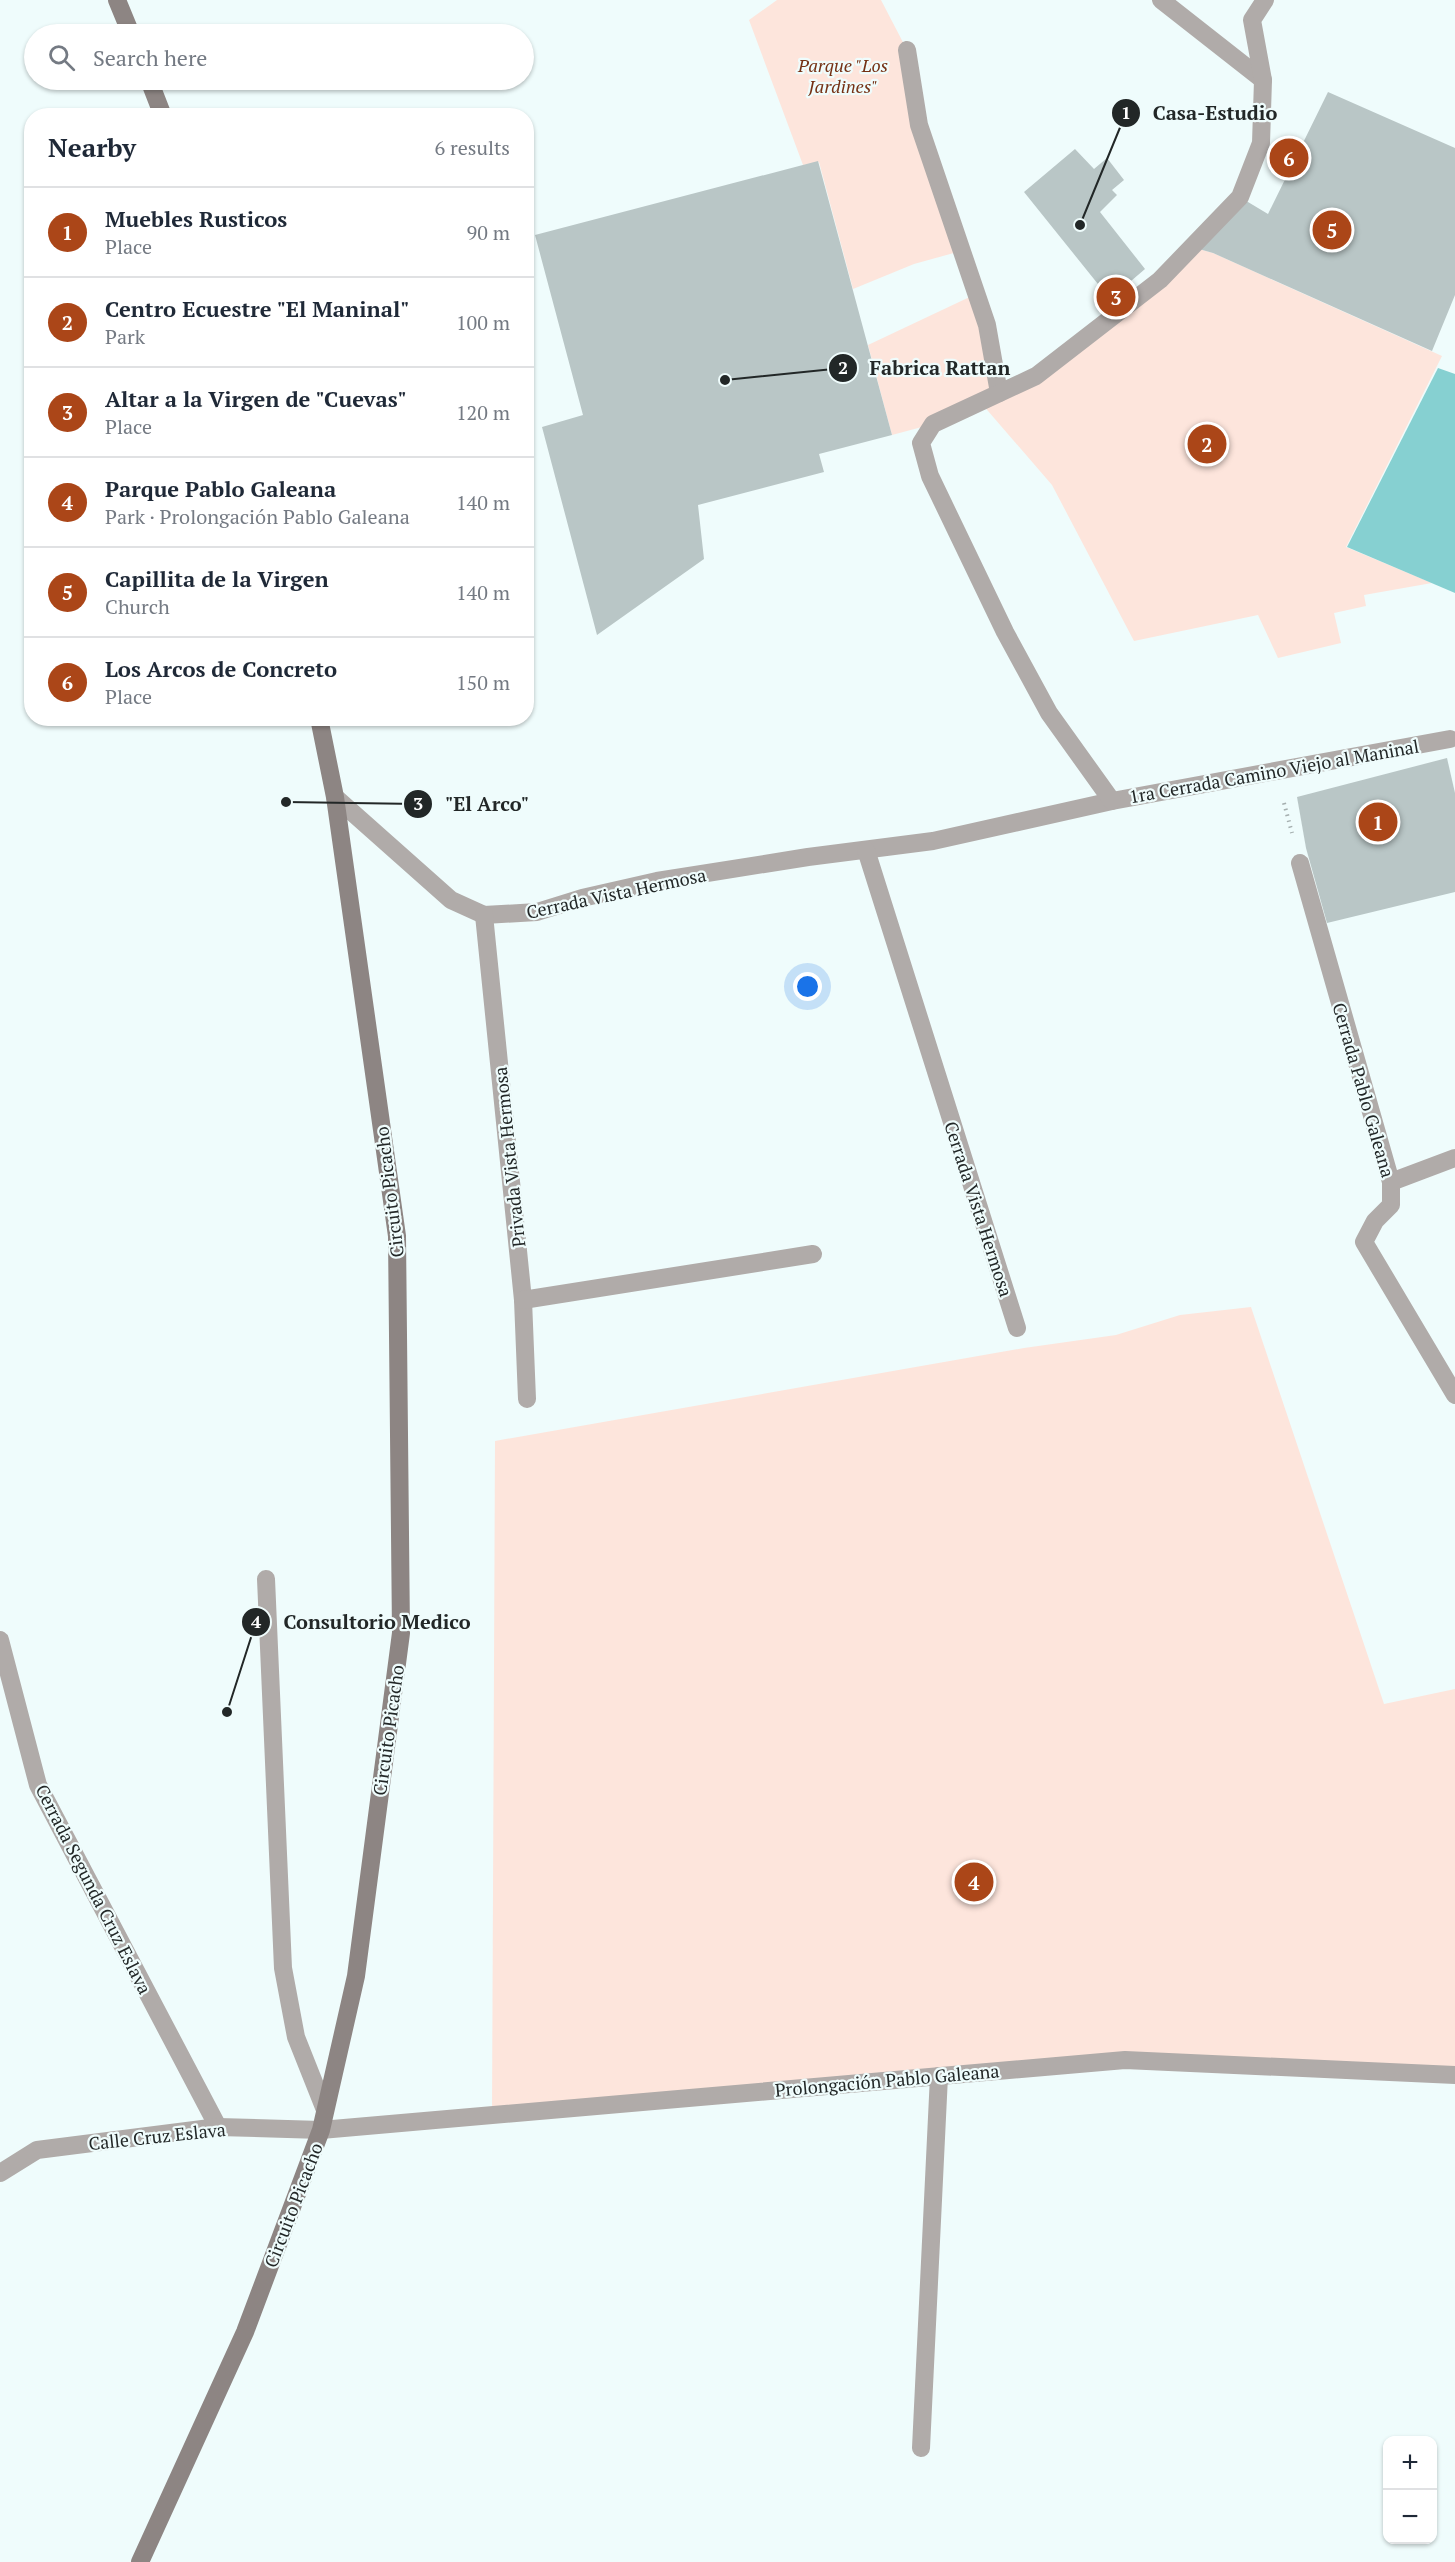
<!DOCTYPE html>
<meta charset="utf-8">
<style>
body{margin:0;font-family:"PT Serif",serif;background:#f6f6f7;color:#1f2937}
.controls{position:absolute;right:18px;bottom:18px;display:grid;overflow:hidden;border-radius:12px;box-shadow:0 2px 4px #0004}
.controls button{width:54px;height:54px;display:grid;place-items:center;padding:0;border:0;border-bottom:2px solid #e0e1e3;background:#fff;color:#1f2937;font:30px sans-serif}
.you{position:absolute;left:808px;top:987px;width:21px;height:21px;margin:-15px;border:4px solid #fff;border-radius:50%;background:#1a73e8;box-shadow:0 0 0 9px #1a73e833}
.badge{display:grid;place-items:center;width:39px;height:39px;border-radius:50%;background:#ab4618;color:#fff;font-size:20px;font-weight:700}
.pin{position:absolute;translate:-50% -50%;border:3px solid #fff;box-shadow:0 2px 6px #0006}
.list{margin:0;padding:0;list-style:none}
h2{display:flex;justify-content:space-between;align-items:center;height:78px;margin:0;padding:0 24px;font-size:26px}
h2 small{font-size:20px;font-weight:400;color:#747a83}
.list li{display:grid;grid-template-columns:39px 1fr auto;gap:18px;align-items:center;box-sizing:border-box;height:90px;padding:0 24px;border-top:2px solid #e0e1e3}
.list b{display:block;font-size:22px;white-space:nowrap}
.list p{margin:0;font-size:20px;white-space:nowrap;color:#747a83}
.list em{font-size:20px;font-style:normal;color:#747a83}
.icon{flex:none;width:33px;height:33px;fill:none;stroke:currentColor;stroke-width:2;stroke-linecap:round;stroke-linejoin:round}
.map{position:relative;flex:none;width:1455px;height:2562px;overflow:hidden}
.search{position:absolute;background:#fff;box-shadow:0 2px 4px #0004;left:24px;top:24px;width:510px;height:66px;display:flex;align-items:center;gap:15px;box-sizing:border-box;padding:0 21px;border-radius:33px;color:#747a83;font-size:22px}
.panel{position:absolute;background:#fff;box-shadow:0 2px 4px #0004;left:24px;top:108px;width:510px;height:618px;border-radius:24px}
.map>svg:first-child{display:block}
.green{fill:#fde5dc}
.water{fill:#86d0d1}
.building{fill:#b9c6c6}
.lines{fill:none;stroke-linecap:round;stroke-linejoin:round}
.path{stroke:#a5afaf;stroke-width:4;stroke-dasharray:1.5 4.5;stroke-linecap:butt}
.lane{stroke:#b0aba9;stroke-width:18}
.street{stroke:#b0aba9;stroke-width:18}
.secondary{stroke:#8d8583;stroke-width:18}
.labels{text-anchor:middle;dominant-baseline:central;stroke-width:4.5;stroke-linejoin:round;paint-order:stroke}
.park-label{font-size:18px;font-style:italic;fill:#753114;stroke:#effcfc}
.street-label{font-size:18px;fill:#222727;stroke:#effcfc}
.leader{fill:none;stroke:#222727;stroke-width:2}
.callout-dot{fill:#222727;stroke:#effcfc;stroke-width:2}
.mark-label{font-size:18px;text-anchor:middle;font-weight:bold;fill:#fff}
.callout-label{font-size:20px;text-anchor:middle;font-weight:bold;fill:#222727;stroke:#effcfc;stroke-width:4.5;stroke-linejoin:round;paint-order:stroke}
</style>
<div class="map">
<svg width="1455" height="2562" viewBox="0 0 1455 2562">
<rect width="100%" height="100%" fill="#effcfc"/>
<g class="green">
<path d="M777,0H881L907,50L961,251L914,264L853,289L819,162L803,165L749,20Z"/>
<path d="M1192,247L1213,253L1442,356L1346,547L1432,583L1364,595L1366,606L1334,613L1341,643L1278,658L1258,615L1134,641L1052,485L982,404L1037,377Z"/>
<path d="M976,294L999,393L933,424L892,435L868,345Z"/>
<path d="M1251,1307L1384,1704L1455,1689V2075L1125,2060L492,2115L495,1441L1024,1348L1116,1335L1180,1315Z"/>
</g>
<path class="water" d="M1438,368L1455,374V593L1347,547Z"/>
<g class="building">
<path d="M1328,92L1455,148V295L1432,351L1213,253L1192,247L1243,199L1268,214Z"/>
<path d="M1075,149L1094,169L1107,158L1124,180L1112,190L1117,195L1100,212L1145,269L1110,299L1024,192Z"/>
<path d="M818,161L892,435L819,454L824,472L698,505L704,559L597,635L542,427L583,415L535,235Z"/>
<path d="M1447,758L1455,793V892L1327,923L1306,848L1297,797Z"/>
</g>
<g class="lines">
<path class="path" d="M1284,803L1292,833"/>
<path class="lane" d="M907,50L919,125L987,325L999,393"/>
<g class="street">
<path d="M1161,0L1263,80"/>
<path d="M335,797L451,900L484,915L537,912L582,898L657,881L808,857L933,841L1112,801L1450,739"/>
<path d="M1112,801L1049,713L1005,632L930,476L921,443L933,424L1036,376L1160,280L1240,197L1261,143L1263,80L1252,20L1265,0"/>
<path d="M866,850L1017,1328"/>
<path d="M1300,863L1391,1182V1205L1375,1221L1364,1242L1455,1395"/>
<path d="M484,915L523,1300L527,1399"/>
<path d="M1391,1182L1455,1158"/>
<path d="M523,1300L813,1254"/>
<path d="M266,1579L283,1968L296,2037L325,2110"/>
<path d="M0,1640L38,1785L218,2127"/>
<path d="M0,2173L37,2150L218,2127L321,2130L1125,2060L1455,2075"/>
<path d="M921,2448L939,2076"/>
</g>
<g class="secondary">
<path d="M117,0L131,34"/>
<path d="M149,80L163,116"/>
<path d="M140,2562L245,2332L321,2130L356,1976L401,1633L397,1236L335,797L319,718"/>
</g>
</g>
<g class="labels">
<g class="park-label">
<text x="843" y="65">Parque "Los<tspan x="843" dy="21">Jardines"</tspan></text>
</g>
<g class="street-label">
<text transform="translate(1274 771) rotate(-10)">1ra Cerrada Camino Viejo al Maninal</text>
<text transform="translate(616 893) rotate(-12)">Cerrada Vista Hermosa</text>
<text transform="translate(1364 1090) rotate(74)">Cerrada Pablo Galeana</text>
<text transform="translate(509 1157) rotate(-96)">Privada Vista Hermosa</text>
<text transform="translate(389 1192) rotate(-97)">Circuito Picacho</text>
<text transform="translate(979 1209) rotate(72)">Cerrada Vista Hermosa</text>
<text transform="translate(388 1730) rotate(-82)">Circuito Picacho</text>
<text transform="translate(94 1889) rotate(63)">Cerrada Segunda Cruz Eslava</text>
<text transform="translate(887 2080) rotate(-5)">Prolongación Pablo Galeana</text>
<text transform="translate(157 2136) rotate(-6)">Calle Cruz Eslava</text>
<text transform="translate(293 2205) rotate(-69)">Circuito Picacho</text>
</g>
</g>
<path class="leader" d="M1080 225L1126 113M725 380L843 368M286 802L418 804M227 1712L256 1622"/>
<g class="callout-dot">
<circle cx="1080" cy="225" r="6"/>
<circle cx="725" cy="380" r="6"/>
<circle cx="286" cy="802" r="6"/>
<circle cx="227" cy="1712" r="6"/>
<circle cx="1126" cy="113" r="15"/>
<circle cx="843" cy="368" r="15"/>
<circle cx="418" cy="804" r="15"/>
<circle cx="256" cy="1622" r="15"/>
</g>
<g class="mark-label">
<text x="1126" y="119">1</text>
<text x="843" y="374">2</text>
<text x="418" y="810">3</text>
<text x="256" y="1628">4</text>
</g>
<g class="callout-label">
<text x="1215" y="120">Casa-Estudio</text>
<text x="940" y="375">Fabrica Rattan</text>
<text x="487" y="811">"El Arco"</text>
<text x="377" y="1629">Consultorio Medico</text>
</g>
</svg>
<div class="controls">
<button>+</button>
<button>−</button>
</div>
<div class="you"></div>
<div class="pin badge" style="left:1378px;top:822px">1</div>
<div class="pin badge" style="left:1207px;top:444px">2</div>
<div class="pin badge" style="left:1116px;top:297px">3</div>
<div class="pin badge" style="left:974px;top:1882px">4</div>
<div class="pin badge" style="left:1332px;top:230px">5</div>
<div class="pin badge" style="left:1289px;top:158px">6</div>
<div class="search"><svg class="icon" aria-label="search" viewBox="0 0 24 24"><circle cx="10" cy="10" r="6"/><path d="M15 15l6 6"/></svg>Search here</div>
<section class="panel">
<h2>Nearby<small>6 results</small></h2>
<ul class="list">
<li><span class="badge">1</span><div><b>Muebles Rusticos</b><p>Place</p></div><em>90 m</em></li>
<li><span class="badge">2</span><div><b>Centro Ecuestre &quot;El Maninal&quot;</b><p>Park</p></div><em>100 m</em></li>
<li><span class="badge">3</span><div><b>Altar a la Virgen de &quot;Cuevas&quot;</b><p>Place</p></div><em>120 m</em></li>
<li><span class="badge">4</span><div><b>Parque Pablo Galeana</b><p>Park · Prolongación Pablo Galeana</p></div><em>140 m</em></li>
<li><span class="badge">5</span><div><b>Capillita de la Virgen</b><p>Church</p></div><em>140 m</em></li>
<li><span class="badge">6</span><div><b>Los Arcos de Concreto</b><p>Place</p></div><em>150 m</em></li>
</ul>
</section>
</div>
